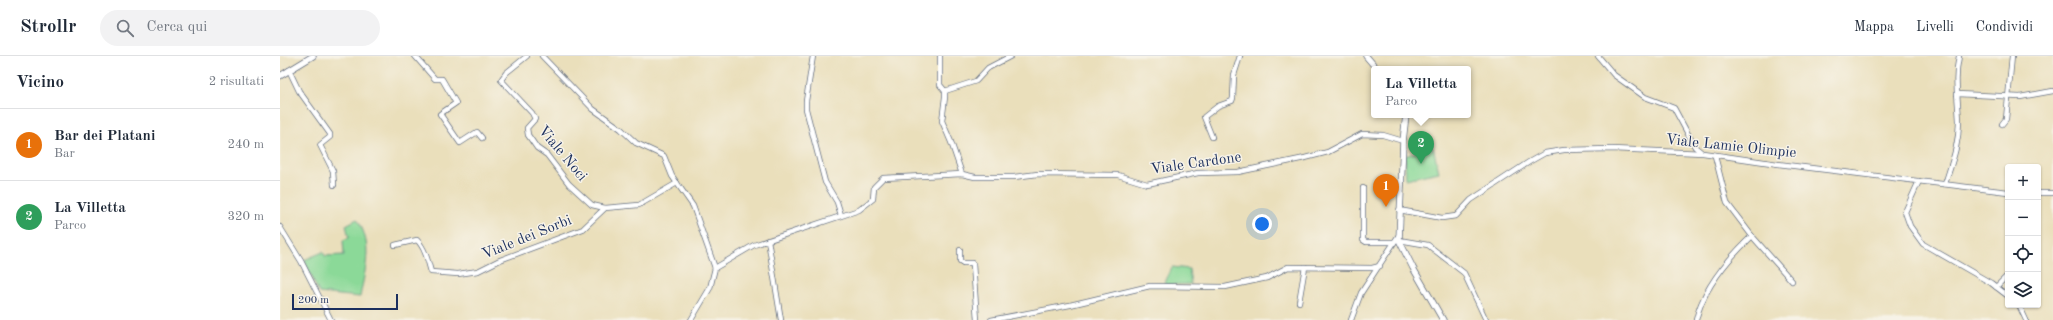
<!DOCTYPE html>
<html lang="it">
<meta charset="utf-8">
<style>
body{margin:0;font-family:"Old Standard TT",serif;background:#f2f2f3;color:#1f2937}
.controls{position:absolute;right:12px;bottom:12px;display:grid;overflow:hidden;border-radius:4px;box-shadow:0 1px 3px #0004}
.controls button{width:36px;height:36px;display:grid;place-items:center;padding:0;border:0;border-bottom:1px solid #e0e1e3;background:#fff;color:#1f2937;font:20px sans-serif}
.scale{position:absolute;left:12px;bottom:10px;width:106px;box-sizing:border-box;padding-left:4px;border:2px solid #1b2f5e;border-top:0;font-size:11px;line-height:14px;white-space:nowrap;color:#1b2f5e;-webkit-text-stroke:3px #f7f3e8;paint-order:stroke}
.you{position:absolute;left:982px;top:168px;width:14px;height:14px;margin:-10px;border:3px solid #fff;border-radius:50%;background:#1a73e8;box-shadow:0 0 0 6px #1a73e833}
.badge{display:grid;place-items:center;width:26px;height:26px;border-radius:50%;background:#111827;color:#fff;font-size:13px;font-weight:700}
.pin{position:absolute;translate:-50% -33px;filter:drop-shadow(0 1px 2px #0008)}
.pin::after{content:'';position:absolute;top:21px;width:14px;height:12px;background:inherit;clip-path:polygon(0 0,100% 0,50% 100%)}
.popup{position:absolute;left:1091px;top:10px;width:100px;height:52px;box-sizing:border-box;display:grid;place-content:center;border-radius:4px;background:#fff;filter:drop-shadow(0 1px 3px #0005);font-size:13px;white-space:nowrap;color:#747a83}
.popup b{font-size:15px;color:#1f2937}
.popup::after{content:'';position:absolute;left:50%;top:100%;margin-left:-8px;border:8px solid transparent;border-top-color:#fff}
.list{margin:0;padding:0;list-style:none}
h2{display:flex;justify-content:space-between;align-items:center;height:52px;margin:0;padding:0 16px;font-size:17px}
h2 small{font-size:13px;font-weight:400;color:#747a83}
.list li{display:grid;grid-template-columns:26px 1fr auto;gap:12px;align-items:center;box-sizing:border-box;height:72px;padding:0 16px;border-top:1px solid #e0e1e3}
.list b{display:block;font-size:15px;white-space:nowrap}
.list p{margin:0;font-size:13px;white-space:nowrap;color:#747a83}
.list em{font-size:13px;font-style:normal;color:#747a83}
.icon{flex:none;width:22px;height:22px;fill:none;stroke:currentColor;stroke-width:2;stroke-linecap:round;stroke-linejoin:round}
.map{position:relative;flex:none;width:1773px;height:264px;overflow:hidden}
header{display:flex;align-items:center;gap:24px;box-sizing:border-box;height:56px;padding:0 20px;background:#fff;border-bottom:1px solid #e0e1e3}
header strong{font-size:19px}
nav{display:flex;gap:22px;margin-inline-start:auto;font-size:14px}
.search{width:280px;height:36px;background:#f2f2f3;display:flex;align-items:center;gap:10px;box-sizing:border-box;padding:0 14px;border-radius:22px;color:#747a83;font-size:15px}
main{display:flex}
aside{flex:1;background:#fff}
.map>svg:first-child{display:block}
.green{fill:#8bd998;stroke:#53847b}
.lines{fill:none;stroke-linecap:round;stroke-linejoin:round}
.minor-casing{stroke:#636d7f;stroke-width:6}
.major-casing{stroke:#636d7f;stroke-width:7}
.minor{stroke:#fff;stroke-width:4.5}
.major{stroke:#fff;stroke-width:5.5}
.labels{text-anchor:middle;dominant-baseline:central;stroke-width:3;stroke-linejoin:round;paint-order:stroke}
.street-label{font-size:15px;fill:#1b2f5e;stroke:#f7f3e8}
</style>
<header>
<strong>Strollr</strong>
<div class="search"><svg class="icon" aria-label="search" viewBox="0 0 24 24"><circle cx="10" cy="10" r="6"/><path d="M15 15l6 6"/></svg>Cerca qui</div>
<nav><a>Mappa</a><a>Livelli</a><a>Condividi</a></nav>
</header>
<main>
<aside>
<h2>Vicino<small>2 risultati</small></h2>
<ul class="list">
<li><span class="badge" style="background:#e8710a">1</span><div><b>Bar dei Platani</b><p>Bar</p></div><em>240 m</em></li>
<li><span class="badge" style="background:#2e9e5b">2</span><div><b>La Villetta</b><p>Parco</p></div><em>320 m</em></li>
</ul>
</aside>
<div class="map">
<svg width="1773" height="264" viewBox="0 0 1773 264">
<rect width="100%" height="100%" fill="#f7f3e8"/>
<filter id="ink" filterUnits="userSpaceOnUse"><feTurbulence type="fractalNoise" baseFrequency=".025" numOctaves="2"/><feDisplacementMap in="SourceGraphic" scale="8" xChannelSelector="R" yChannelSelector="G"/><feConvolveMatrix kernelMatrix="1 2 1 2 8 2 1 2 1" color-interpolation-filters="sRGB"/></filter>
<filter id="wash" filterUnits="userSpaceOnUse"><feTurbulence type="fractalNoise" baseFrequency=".012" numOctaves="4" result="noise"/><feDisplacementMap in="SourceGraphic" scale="16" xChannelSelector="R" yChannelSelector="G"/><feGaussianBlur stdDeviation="0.9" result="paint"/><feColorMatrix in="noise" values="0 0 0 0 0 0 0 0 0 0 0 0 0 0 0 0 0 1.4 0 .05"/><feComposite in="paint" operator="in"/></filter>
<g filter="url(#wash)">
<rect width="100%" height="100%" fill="#eadfbb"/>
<g class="green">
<path d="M1153,91L1159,116L1126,123L1125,100Z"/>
<path d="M77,163C94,189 85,213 80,241L39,237L24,204L43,196L45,200L64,199L63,184L69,182L66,169Z"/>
<path d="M892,211L909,213L911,228L884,229Z"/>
</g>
</g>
<g filter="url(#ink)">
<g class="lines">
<g class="minor-casing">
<g id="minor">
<path d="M135,0L155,23H162L176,47L160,58L180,87L197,76L202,82"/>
<path d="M247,0L226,17L221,24L252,57L255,63L247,72L248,79L257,92L267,99L289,128L312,149L325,152"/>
<path d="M262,0L313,53L341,73L356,87L384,100L392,120L413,150L435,212"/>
<path d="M533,0L526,45V53L545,126L557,146L561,159"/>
<path d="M660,0V29L665,35V41L662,65L671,86L682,118"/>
<path d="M1318,0L1334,19L1365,41L1394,52L1415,91L1421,96"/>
<path d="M9,14L19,35L50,78V81L40,89L53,115L54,129"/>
<path d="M665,35L696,25L708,12L731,0"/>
<path d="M1677,38L1740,41L1773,35"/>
<path d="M1722,68L1726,63L1732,0"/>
<path d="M932,81L924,61L938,50L952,45L953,42L954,19L960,0"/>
<path d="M1639,125L1625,156L1630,170L1643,188L1711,227L1728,240"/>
<path d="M1665,128C1672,106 1679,89 1679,65C1678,42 1674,22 1679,0"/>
<path d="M1083,132V184L1086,186H1114"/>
<path d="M1758,137H1773"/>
<path d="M1119,154L1162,162L1176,160L1191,144L1249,106L1265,97L1284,94L1332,93L1423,97L1498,108L1728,136"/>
<path d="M0,171L21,205L51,264"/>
<path d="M1472,180L1512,225"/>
<path d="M488,184L501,264"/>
<path d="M1119,184L1148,189L1184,217L1206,264"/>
<path d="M115,189L137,184C145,192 148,205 151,216L178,218L198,215L220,204L303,173L325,152L359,149L397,127"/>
<path d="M680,194V205L683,207H692L693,208L697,264"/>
<path d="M435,212L474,189L579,154L593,143L594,131L603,122L682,118L695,121H734L758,118L838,119L867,128L918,117L958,116L1025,102L1048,96L1082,78L1103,79L1123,85"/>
<path d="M1716,231L1728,219"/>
<path d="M1019,246L1025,211"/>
<path d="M1739,249L1746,264"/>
<path d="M411,264L430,232L435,212"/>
<path d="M711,264L790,249L870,230L945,231L987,222L1008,211L1092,212L1100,210"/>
<path d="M1071,264L1081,237L1119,179"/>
<path d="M1416,264C1423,232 1449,202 1472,180L1447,147L1435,100"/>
</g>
</g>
<g class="major-casing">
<g id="major">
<path d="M1086,0L1097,13"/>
<path d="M0,20L33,0"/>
<path d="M1126,59L1123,85L1119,184L1133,212L1163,264"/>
</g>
</g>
<use href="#minor" class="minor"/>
<use href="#major" class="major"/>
</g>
</g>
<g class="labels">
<g class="street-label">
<text transform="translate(1451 91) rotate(6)">Viale Lamie Olimpie</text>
<text transform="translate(282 98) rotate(50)">Viale Noci</text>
<text transform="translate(916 108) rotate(-8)">Viale Cardone</text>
<text transform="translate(247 182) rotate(-22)">Viale dei Sorbi</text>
</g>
</g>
</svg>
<div class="controls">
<button>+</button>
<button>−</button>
<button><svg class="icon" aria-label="locate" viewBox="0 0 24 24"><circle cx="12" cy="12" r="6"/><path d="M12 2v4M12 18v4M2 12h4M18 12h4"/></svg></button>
<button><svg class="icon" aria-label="layers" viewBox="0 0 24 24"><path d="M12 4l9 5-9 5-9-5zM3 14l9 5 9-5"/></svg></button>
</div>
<div class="scale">200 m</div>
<div class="you"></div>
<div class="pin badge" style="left:1106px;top:151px;background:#e8710a">1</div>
<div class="pin badge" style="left:1141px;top:108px;background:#2e9e5b">2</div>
<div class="popup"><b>La Villetta</b>Parco</div>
</div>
</main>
